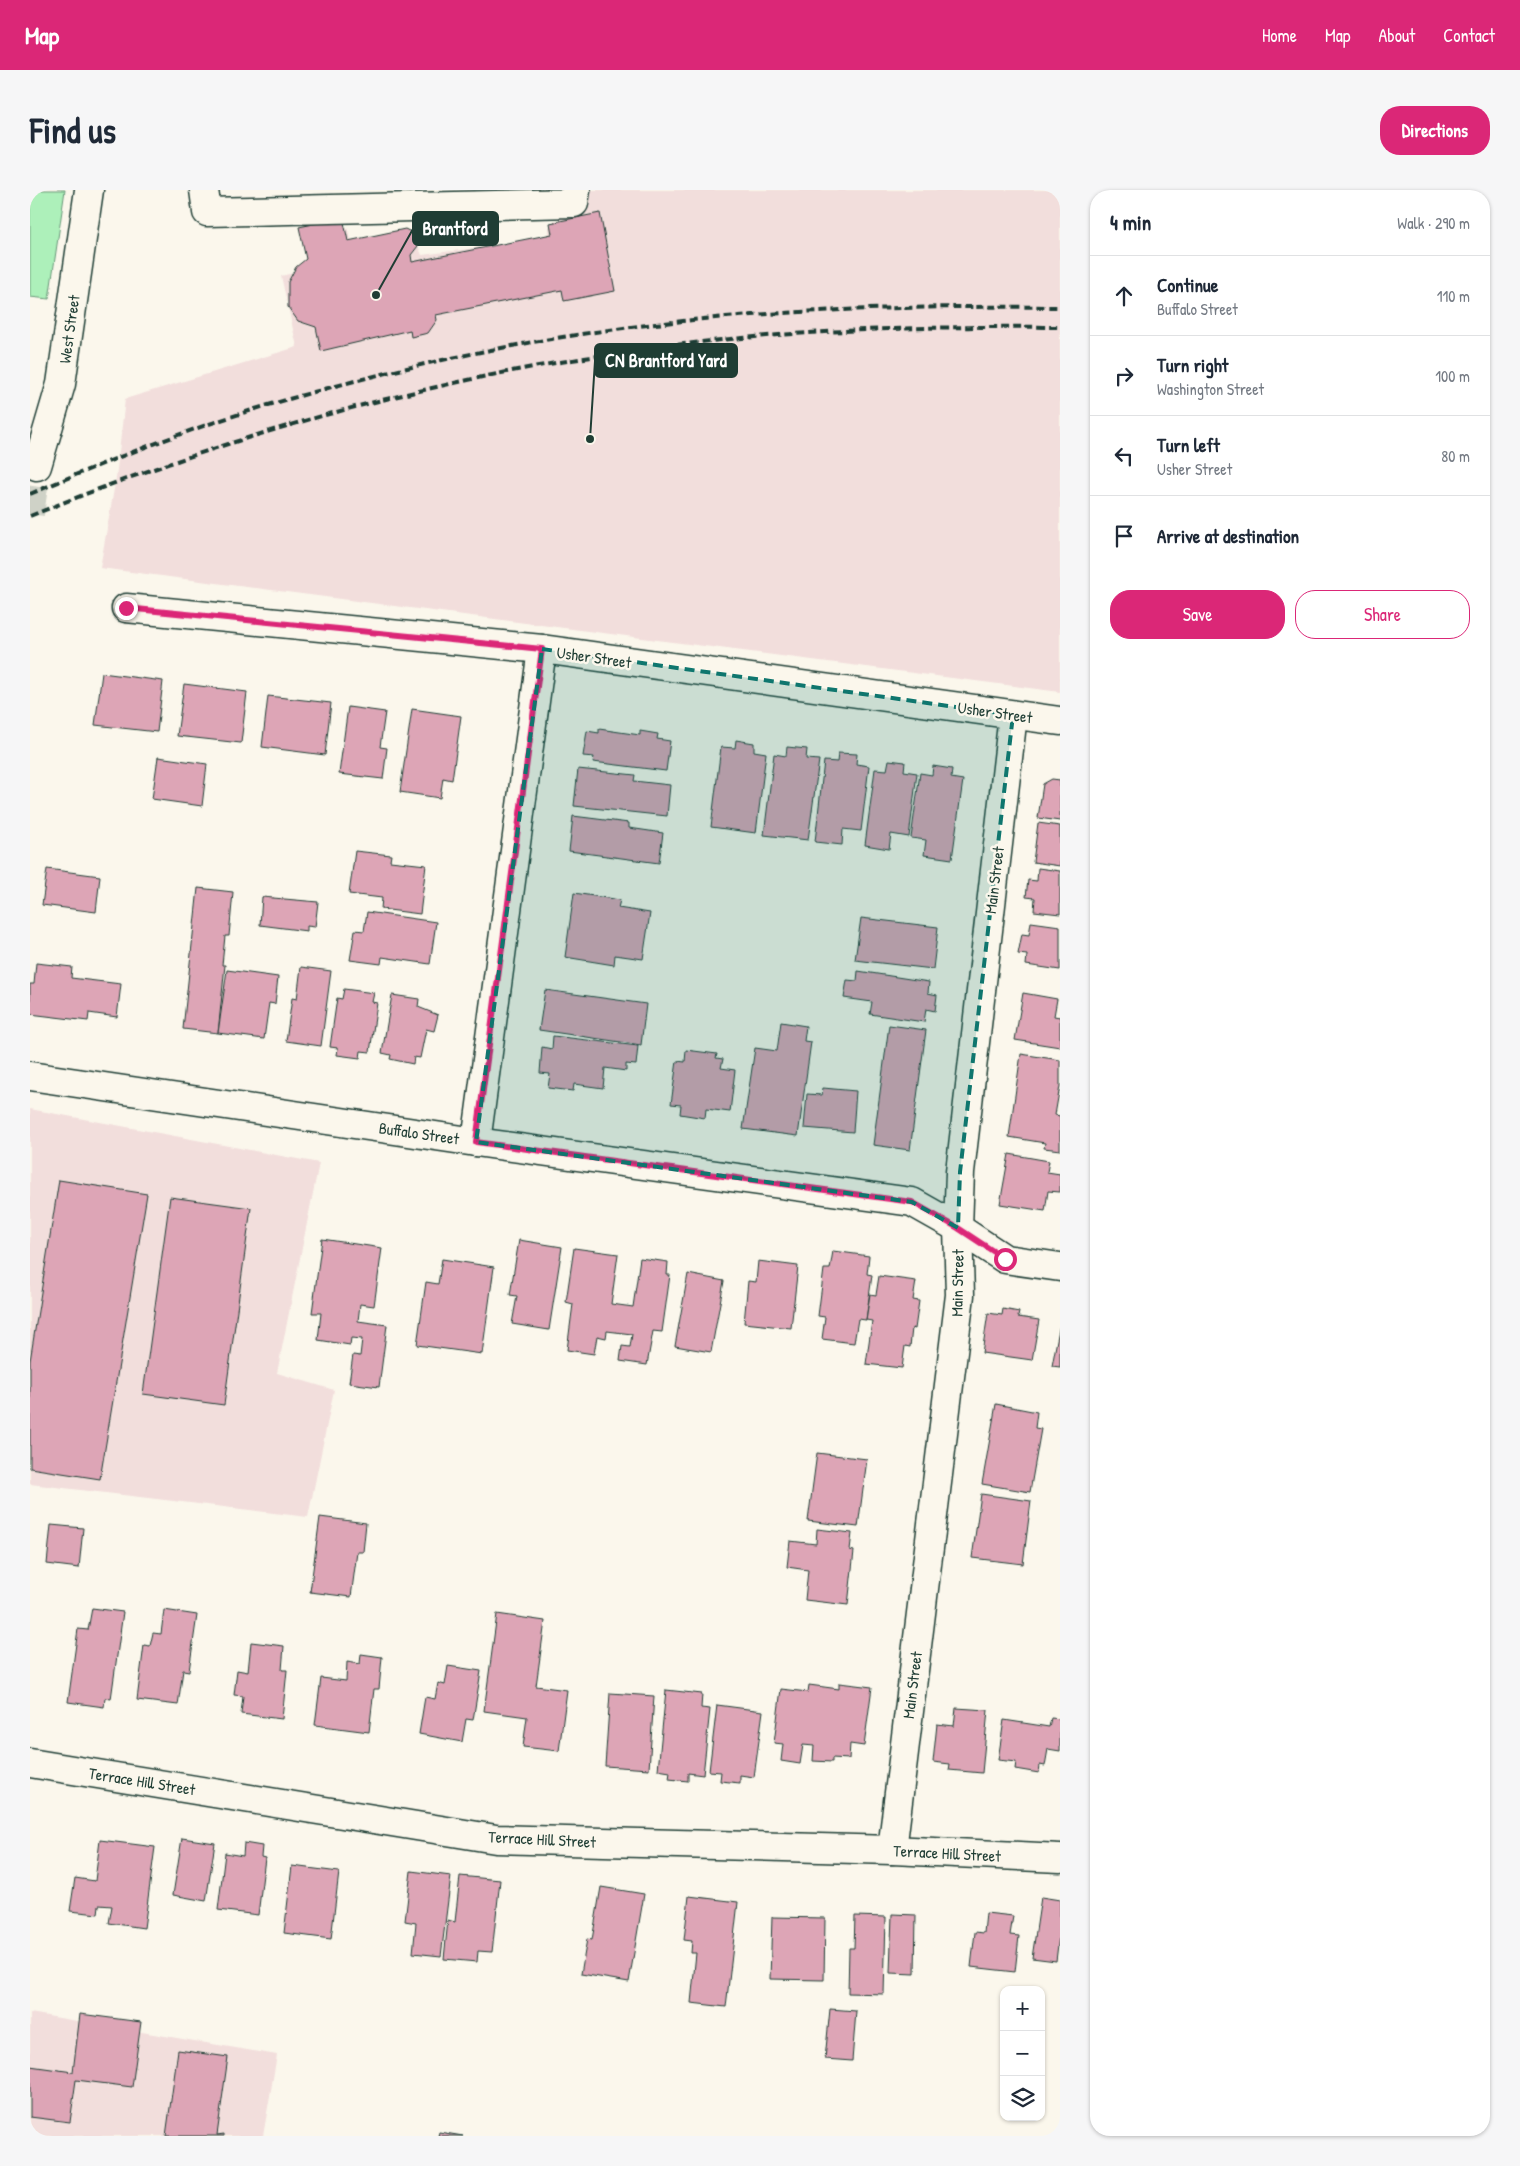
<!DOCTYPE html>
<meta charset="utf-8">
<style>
body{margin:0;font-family:"Patrick Hand",sans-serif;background:#f6f6f7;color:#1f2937}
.controls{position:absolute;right:15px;bottom:15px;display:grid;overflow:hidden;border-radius:10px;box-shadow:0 1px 4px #0004}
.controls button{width:45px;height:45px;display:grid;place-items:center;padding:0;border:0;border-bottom:1px solid #e0e1e3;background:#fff;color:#1f2937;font:25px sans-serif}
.stop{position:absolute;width:15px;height:15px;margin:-11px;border:4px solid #db2777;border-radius:50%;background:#fff}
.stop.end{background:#db2777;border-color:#fff;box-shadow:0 1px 5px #0008}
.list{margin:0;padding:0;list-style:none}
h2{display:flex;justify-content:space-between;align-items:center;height:65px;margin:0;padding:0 20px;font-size:21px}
h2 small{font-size:16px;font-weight:400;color:#747a83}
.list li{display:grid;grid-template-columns:32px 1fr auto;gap:15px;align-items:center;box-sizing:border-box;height:80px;padding:0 20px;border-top:1px solid #e0e1e3}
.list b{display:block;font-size:19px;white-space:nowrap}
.list p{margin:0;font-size:16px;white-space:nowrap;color:#747a83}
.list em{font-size:16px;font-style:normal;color:#747a83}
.actions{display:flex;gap:10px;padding:15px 20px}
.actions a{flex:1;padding:11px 0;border:1px solid #db2777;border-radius:20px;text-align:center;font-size:18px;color:#db2777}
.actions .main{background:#db2777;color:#fff}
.icon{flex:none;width:28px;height:28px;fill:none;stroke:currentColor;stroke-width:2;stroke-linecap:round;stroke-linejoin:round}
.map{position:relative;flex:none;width:1030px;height:1946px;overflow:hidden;border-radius:20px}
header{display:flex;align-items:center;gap:30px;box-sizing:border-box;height:70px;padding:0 25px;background:#db2777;color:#fff}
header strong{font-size:24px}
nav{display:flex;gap:28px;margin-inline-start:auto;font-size:18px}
.intro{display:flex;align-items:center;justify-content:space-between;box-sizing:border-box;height:120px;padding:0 30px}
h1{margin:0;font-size:35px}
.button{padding:12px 22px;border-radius:20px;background:#db2777;color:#fff;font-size:18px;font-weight:700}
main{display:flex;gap:30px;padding:0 30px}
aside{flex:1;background:#fff;border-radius:20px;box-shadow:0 1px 4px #0004}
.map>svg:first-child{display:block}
.built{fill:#f2dedc}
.green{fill:#adf0ba;stroke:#669677}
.building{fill:#dda5b6;stroke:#1f3d34}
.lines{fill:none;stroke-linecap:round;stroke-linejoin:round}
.major-tunnel{stroke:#cfd2c7;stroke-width:28;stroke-dasharray:28 14;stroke-linecap:butt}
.minor-casing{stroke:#1f3d34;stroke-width:31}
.major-casing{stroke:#1f3d34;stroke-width:31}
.minor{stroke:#fbf7ec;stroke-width:28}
.major{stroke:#fbf7ec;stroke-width:28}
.rail{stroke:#1f3d34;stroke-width:4;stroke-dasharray:8 4;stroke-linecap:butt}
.route{stroke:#db2777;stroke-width:6}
.marked{fill:#0f766e;fill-opacity:0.2;stroke:#0f766e;stroke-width:4;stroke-dasharray:10 6;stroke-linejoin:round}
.labels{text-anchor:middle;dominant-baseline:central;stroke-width:5;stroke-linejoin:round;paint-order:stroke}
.street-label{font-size:16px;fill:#1f3d34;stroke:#fbf7ec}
.leader{fill:none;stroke:#1f3d34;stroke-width:2}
.callout-dot{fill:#1f3d34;stroke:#fbf7ec;stroke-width:2}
.callout{fill:#1f3d34;stroke:#1f3d34;stroke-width:2}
.callout-label{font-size:18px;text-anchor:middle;font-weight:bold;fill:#fff}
</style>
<header>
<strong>Map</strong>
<nav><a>Home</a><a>Map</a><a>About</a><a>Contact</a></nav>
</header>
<div class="intro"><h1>Find us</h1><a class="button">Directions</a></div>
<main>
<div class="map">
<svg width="1030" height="1946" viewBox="0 0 1030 1946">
<rect width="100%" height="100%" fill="#fbf7ec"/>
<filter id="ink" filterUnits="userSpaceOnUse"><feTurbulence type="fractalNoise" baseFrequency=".02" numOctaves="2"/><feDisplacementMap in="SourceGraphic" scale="10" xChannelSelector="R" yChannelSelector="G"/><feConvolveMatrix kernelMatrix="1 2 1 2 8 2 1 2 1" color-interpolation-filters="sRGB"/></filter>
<g filter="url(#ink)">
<g class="built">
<path d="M536,0H1030V502L70,378L86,288L95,209L267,157L251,86L263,83L277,73L271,45L317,38L323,54L386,51L392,65L519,48V37L529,33Z"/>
<path d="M0,919L289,973L247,1183L304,1200L278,1327L0,1294Z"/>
<path d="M0,1823L247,1865L233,1946H0Z"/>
</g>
<path class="green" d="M0,0H35L19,109L0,107Z"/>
<g class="building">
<path d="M570,23L585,101L534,111L532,100L406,125L407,130L398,143L381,147L380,140L291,161L286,137L268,131L258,117V92L266,77L276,69L269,37L313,28L318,51L375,39L385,44L388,56L381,65L382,72L522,44L520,33Z"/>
<path d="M72,483L133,491L127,542L65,535Z"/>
<path d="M154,494L217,502L211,553L147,546Z"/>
<path d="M238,506L301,513L295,565L232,557Z"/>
<path d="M318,517L355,522L350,557L357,558L353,589L309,584Z"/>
<path d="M382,519L431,526L422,590L413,588L410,608L370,602Z"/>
<path d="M569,539L610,545V541L628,544L627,549L640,551L636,581L563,572L564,567L553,566L557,541L569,543Z"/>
<path d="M706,550L724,553V561L736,563L726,643L681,637L691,557L705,558Z"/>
<path d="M757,557L777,559L776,569L789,570L778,650L734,645L744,564L756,566Z"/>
<path d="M808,563L827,564L826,574L839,576L831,641L813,639L812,655L785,652L794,571L807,572Z"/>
<path d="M128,567L177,574L172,616L122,609Z"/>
<path d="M859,570L875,572L874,581L887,583L879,647L861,644L859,659L835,655L845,579L857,580Z"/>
<path d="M903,576L922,579L921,588L933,590L922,669L894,665L896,650L881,648L890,583L902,585Z"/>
<path d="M548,579L605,585L604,591L640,595L637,626L544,616Z"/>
<path d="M1022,589L1030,590V631L1008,628L1013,594Z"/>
<path d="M543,626L599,633V638L633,643L629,673L539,661Z"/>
<path d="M1008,633L1030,636V676L1003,672Z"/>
<path d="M325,661L361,665L360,671L396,675L390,724L351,719L352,708L319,704Z"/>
<path d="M1008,678L1030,681V724L1004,721L1005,708L996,707L998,690L1007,691Z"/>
<path d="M17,679L70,686L66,722L12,715Z"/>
<path d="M168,698L203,702L199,746H195L192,775H195L188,843L153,839Z"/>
<path d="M544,703L590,710L588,718L620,723L613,769L585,765L584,775L535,767Z"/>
<path d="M232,707L288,712L285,737L277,736V741L230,735Z"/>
<path d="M337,722L406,732L400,774L352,767L351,774L320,770L325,740L334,741Z"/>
<path d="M831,728L908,737L903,779L825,770Z"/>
<path d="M1001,732L1030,736V780L996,775L997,765L988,764L992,744L999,745Z"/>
<path d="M6,773L42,777L41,788L91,794L87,827L59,823L58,831L0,824V794H4Z"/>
<path d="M271,777L301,781L291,856L256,851L262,808L267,809Z"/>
<path d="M197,780L248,787L245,814L239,813L234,849L188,843Z"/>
<path d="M828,781L899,792L898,803L907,805L905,821L896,819L894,832L840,824L842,812L814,808L817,790L827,791Z"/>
<path d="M314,799L344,803L342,812L347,813L340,862L331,861L330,868L307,865L308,858L300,857L307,808L312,809Z"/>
<path d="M515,800L616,814L611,855L509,840Z"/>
<path d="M993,803L1027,809L1024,826L1030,827V857L985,850Z"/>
<path d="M362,805L389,809L388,817L408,825L404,841L396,839L390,868L384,867L383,874L360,869L361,865L352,863Z"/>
<path d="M751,832L776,836L774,851L781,852L768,946L713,939L725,858L747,861Z"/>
<path d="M859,835L896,840L880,960L843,955Z"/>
<path d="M523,846L608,856L606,875L596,874V881L575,878L573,898L544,894L543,901L518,898L520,884L510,883L512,857L522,859Z"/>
<path d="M656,860L687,864L686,868L693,869L691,878L705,880L700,922L676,919L675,928L650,924L651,915L641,914L647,871L655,872Z"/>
<path d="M991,864L1030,870V896L1025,925L1030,926V960L1014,958L1015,953L979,947Z"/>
<path d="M793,898L826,901L823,942L774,938L777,904L792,905Z"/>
<path d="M979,964L1019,971L1017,982L1030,984V1002L1018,1001L1015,1021L970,1014Z"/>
<path d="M29,990L117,1004L70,1289L0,1278V1171Z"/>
<path d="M140,1007L221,1018L194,1215L113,1204Z"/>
<path d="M292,1049L352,1058L344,1116L330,1114L328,1131L357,1135L349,1197L319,1193L323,1165L330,1166L332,1149L321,1148L320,1155L288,1150L291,1123H282Z"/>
<path d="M489,1050L532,1057L519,1140L482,1134L487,1106L480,1105Z"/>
<path d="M544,1058L588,1064L581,1114L603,1117L610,1068L638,1072L637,1085H640L632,1142L623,1141L617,1175L590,1171L592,1156L600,1157L602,1144L577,1141L576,1148L567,1146L564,1164L537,1160L543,1114L536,1112Z"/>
<path d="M803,1061L839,1066L837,1084L842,1085L836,1130L828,1129L824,1153L792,1149L795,1127L788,1126L794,1079H800Z"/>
<path d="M412,1069L464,1077L452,1164L387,1155L396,1092L408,1094Z"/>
<path d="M728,1071L768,1076L761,1138L714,1133L718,1091L726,1092Z"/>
<path d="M658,1084L694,1091L681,1162L645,1156Z"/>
<path d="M849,1086L886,1091L883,1110L889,1111L885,1139L882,1138L880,1157L875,1156L872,1178L836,1174L842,1131L836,1130L840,1104L846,1105Z"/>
<path d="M973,1119L989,1122L988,1127L1009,1130L1002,1170L952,1163L958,1123L972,1125Z"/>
<path d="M1030,1134V1177L1022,1176Z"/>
<path d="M966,1214L1007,1222L1005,1238L1011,1239L1000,1302L952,1294Z"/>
<path d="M787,1263L837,1269L828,1337L778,1331Z"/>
<path d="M951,1304L1001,1311L993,1374L942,1368Z"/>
<path d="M290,1327L336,1333L333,1362H327L321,1407L280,1402Z"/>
<path d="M21,1335L53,1338L49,1378L17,1374Z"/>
<path d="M787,1339L822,1343L820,1360L824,1361L818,1415L775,1410L778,1380L757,1377L760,1351L786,1354Z"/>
<path d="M62,1418L93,1422L81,1509L75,1508L74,1517L38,1512L48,1439L58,1440Z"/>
<path d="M134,1420L167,1425L159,1481L153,1480L148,1515L107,1510L114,1455L120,1456L123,1443L131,1444Z"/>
<path d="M467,1424L515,1431L506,1496L537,1500L529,1561L493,1557L497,1527L454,1521Z"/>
<path d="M221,1452L254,1456L252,1480H257L252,1529L211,1524L213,1506L204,1505L207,1480L218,1482Z"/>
<path d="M331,1464L352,1467L349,1499H344L339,1542L285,1535L291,1488L316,1491L317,1472L330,1474Z"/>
<path d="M418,1476L451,1481L443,1530L436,1529L432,1552L389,1544L395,1507L405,1509L408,1493L415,1495Z"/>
<path d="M809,1493L842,1497L834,1556L820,1554L819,1569L802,1568V1572L783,1571L784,1556L773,1555L770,1574L751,1571L753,1554L744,1553L751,1499L778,1502L779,1495L809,1499Z"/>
<path d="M636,1500L672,1504L671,1518L680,1519L673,1585L658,1583V1591L639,1589L640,1582L628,1580Z"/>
<path d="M580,1503L624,1506L619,1579L575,1576Z"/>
<path d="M687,1515L733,1521L724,1587L710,1585V1593L690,1591L691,1582L679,1581Z"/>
<path d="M926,1518L958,1520L952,1583L919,1580L920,1574L903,1572L907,1534L924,1536Z"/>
<path d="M1021,1528L1030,1529V1561L1018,1559L1015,1576L1010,1575L1009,1583L985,1579L986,1572L968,1570L974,1530L1019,1537Z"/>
<path d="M152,1648L185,1653L176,1711L143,1705Z"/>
<path d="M70,1650L125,1657L114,1738L79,1733L82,1716L69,1715L68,1724L40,1721L45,1688L65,1691Z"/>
<path d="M214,1653L232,1656L231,1667L235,1668L228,1725L188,1720L195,1663L213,1666Z"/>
<path d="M262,1676L309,1682L301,1749L254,1743Z"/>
<path d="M381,1681L421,1686L411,1766L383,1763L386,1733L375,1731Z"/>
<path d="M430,1686L470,1690L462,1762L448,1761L447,1772L414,1769L418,1730L425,1732Z"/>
<path d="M571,1697L614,1704L599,1792L551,1784L557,1749L562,1750Z"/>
<path d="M659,1706L708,1712L696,1817L661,1813L666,1763H661L662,1751L654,1750Z"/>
<path d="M1011,1707L1030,1710V1738L1026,1771L1002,1768Z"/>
<path d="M956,1723L983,1726L980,1745L989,1746L985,1782L941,1777L945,1742L954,1743Z"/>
<path d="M862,1724L886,1725L885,1784L860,1783Z"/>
<path d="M825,1726L856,1727L854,1804L818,1803L819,1758H824Z"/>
<path d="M742,1727L795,1728L794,1790L740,1789Z"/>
<path d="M800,1819L826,1821L822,1871L795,1869Z"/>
<path d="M50,1824L111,1832L102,1897L46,1890L40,1932L0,1927V1876L43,1882Z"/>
<path d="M148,1860L198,1867L187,1945L194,1944V1946H136Z"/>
<path d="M409,1942L433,1946H408Z"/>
</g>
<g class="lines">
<path class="major-tunnel" d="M0,324L7,276"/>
<g class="minor-casing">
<g id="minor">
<path d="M174,0L177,22L544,13L546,0"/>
<path d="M96,418L512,459L1030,531"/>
<path d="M0,886L446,952L882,1012L928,1038L975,1069L1030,1077"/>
<path d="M446,952L512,459"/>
<path d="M0,1573L466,1649L862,1660L1030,1668"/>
<path d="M862,1660L930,1105L928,1038L930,982L983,525"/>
</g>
</g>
<g class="major-casing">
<path id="major" d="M7,276L31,194L59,0"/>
</g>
<use href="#minor" class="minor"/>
<use href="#major" class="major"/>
<g class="rail">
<path d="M0,304C84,268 171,234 259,209C401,168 549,139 696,127C807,118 919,116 1030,117"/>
<path d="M0,326C221,236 454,174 691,150C804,139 917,136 1030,137"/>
</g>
</g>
</g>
<g class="lines" filter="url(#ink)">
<path class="route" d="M96,418L512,459L446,952L882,1012L928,1038L975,1069"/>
</g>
<path class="marked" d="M512,459L983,525L930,982L928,1038L882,1012L446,952Z"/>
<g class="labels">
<g class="street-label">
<text transform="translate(39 139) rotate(-82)">West Street</text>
<text transform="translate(564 467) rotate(8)">Usher Street</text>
<text transform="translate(965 522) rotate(8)">Usher Street</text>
<text transform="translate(964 690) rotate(-83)">Main Street</text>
<text transform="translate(389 943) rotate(8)">Buffalo Street</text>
<text transform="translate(927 1093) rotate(-89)">Main Street</text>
<text transform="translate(882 1495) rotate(-83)">Main Street</text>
<text transform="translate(112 1591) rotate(9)">Terrace Hill Street</text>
<text transform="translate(512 1649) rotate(3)">Terrace Hill Street</text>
<text transform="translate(917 1663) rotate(3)">Terrace Hill Street</text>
</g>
</g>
<path class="leader" d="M346 105L383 39M560 249L565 171"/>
<g class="callout-dot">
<circle cx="346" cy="105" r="5"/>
<circle cx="560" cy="249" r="5"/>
</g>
<g class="callout">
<rect x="383" y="22" width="85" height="33" rx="5"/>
<rect x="565" y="154" width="142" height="33" rx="5"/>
</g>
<g class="callout-label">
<text x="425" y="45">Brantford</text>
<text x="636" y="177">CN Brantford Yard</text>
</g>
</svg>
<div class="controls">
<button>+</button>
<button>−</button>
<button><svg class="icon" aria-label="layers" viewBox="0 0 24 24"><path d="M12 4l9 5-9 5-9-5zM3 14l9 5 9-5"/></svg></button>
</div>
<div class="stop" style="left:975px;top:1069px"></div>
<div class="stop end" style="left:96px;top:418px"></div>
</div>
<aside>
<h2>4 min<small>Walk · 290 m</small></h2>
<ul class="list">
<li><svg class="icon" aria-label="ahead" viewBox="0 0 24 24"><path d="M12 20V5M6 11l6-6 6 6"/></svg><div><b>Continue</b><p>Buffalo Street</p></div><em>110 m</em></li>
<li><svg class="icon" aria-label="right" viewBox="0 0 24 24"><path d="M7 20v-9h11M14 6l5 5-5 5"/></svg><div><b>Turn right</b><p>Washington Street</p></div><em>100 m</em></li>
<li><svg class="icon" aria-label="left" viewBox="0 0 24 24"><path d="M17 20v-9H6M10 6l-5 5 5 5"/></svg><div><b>Turn left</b><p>Usher Street</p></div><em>80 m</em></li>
<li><svg class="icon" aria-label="arrive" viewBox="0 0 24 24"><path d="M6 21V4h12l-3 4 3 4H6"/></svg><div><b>Arrive at destination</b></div></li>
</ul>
<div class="actions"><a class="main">Save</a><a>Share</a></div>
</aside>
</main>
